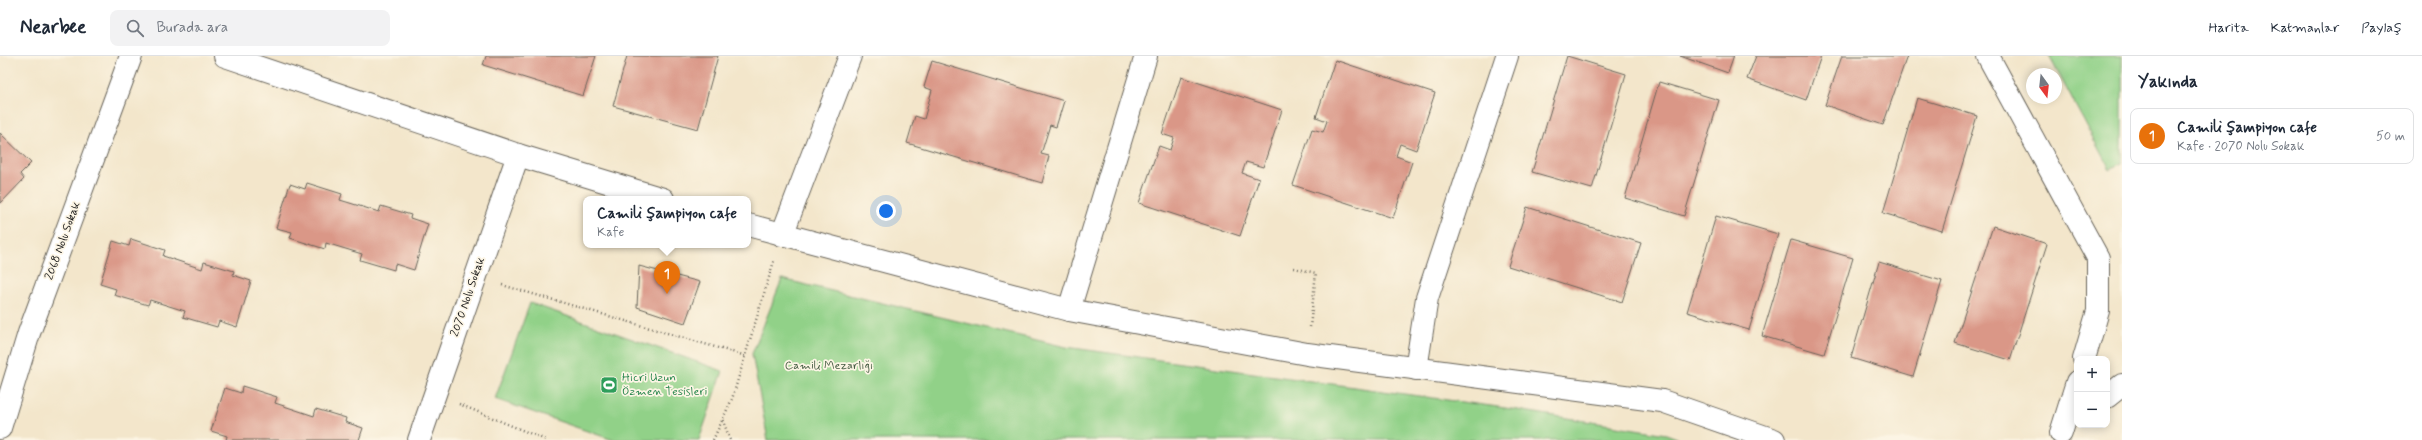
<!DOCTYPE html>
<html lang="tr">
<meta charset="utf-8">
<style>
body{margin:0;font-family:Mynerve,sans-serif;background:#f2f2f3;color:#1f2937}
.controls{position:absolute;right:12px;bottom:12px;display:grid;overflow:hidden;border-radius:8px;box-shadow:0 2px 10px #0003}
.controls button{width:36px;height:36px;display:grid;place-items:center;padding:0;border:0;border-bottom:1px solid #e0e1e3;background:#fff;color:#1f2937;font:20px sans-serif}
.compass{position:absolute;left:2026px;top:12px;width:36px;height:36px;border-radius:50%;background:#fff;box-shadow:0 2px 10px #0003;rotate:165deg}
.you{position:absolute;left:886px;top:155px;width:14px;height:14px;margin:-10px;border:3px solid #fff;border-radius:50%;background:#1a73e8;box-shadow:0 0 0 6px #1a73e833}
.badge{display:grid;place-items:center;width:26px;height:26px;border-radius:50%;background:#0b8043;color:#fff;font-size:13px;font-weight:700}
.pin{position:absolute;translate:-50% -33px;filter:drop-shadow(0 1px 2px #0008)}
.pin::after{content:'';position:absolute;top:21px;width:14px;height:12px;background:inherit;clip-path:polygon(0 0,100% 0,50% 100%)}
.popup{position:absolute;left:583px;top:140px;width:168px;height:52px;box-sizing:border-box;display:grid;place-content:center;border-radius:8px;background:#fff;filter:drop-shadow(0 1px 3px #0005);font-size:13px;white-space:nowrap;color:#747a83}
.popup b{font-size:15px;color:#1f2937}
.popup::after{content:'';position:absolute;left:50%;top:100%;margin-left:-8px;border:8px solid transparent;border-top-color:#fff}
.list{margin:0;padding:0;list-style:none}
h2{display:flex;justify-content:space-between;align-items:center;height:52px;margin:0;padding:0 16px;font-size:17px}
h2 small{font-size:13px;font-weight:400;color:#747a83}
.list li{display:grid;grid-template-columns:26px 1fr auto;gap:12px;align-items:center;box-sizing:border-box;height:56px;margin:0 8px 8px;padding:0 8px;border:1px solid #e0e1e3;border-radius:8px}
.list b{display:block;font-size:15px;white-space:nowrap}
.list p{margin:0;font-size:13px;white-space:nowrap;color:#747a83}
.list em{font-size:13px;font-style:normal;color:#747a83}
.icon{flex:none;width:22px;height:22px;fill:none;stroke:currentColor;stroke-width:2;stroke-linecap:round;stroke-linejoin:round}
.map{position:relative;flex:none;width:2122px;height:384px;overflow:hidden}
header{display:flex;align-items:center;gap:24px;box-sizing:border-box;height:56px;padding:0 20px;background:#fff;border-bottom:1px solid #e0e1e3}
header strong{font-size:19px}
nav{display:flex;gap:22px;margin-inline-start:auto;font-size:14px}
.search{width:280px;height:36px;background:#f2f2f3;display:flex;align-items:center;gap:10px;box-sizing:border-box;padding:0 14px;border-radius:8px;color:#747a83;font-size:15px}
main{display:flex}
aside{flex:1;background:#fff}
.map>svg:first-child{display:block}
.green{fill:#91d188;stroke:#567652}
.building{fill:#da9787}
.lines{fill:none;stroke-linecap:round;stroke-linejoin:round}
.street-casing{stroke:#676359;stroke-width:24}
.path{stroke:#676359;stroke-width:2.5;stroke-dasharray:1 3;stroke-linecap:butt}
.street{stroke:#fff;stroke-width:22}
.labels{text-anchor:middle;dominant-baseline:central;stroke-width:3.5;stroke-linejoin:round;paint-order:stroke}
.street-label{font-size:12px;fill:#1c1c1c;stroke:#fcf5e5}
.park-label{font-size:12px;fill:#455b42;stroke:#fcf5e5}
.leisure-label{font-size:12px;fill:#27864d;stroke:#fcf5e5;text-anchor:start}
</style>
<header>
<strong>Nearbee</strong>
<div class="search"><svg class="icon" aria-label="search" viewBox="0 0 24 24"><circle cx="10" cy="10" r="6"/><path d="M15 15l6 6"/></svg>Burada ara</div>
<nav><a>Harita</a><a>Katmanlar</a><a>Paylaş</a></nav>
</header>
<main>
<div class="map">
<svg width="2122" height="384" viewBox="0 0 2122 384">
<rect width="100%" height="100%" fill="#fcf5e5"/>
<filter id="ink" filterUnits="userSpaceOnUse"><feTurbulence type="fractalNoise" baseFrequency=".025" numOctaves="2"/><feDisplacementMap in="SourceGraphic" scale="8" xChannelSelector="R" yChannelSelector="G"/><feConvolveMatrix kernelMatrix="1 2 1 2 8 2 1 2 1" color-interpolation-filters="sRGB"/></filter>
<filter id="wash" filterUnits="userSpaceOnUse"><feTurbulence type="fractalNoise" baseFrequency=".012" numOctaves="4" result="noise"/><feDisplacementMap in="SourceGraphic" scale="16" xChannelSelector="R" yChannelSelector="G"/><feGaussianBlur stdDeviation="0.9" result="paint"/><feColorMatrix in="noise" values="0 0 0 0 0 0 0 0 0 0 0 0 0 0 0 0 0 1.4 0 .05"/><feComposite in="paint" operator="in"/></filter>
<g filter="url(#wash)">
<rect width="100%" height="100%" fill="#f3e6cb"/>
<g class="green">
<path d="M2049,0H2122V107L2110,114Z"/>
<path d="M782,223L1066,291L1505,352L1666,378L1682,384H768L752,298Z"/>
<path d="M530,247L723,315L699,384H613L495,343Z"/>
</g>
<g id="blocks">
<g class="building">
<path d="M486,0H596L583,40L483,9Z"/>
<path d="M627,0H718L698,73L613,50Z"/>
<path d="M1567,0L1626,18L1592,133L1532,116Z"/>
<path d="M1680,0H1734L1728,17Z"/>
<path d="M1756,0H1821L1806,44L1747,23Z"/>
<path d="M1842,0H1907L1883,69L1825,49Z"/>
<path d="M1335,4L1435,37L1416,94L1400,88L1396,100L1412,106L1393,162L1293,129L1312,73L1323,76L1327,65L1316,61Z"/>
<path d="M932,5L1064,45L1056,71L1050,69L1041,98L1049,100L1042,127L907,87L915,60L924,63L932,34L924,31Z"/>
<path d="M1181,21L1282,54L1263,111L1246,106L1242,117L1259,123L1240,180L1139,147L1159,90L1170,94L1174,82L1162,78Z"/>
<path d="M1659,26L1719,44L1684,160L1625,142Z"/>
<path d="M1917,42L1977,60L1942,175L1883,157Z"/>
<path d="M0,77L31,107L20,118L24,123L0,148Z"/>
<path d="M307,127L342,138L340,144L379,156L381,150L411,159L410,162L428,168L414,214L395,208L394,214L360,204L362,198L326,187L325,193L290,182L292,176L276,172L290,128L305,133Z"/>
<path d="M1527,151L1641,187L1622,246L1508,210Z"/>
<path d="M1716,160L1778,178L1749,274L1687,256Z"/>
<path d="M1993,170L2047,188L2010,304L1955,287Z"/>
<path d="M131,183L165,194L163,200L202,213L204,206L234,215L233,219L251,225L237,271L219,265L217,271L183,261L185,255L150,244L148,249L114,239L116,233L100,228L113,185L129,190Z"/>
<path d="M1791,184L1853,202L1824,298L1762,280Z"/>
<path d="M1879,206L1942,225L1913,321L1851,302Z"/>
<path d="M639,210L700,226L685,267L637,251Z"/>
<path d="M242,330L277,341L275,347L314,360L316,353L346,362L345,366L363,372L359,384H226L227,380L211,375L225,332L241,337Z"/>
</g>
</g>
</g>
<g filter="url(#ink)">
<use href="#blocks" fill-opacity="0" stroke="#676359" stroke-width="1"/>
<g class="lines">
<g class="street-casing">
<g id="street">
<path d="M225,0L518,99L663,143"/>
<path d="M1988,0L2098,202V255L2084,303"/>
<path d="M748,169L1069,254L1307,298L1662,345L1774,384"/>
<path d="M782,179L850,0"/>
<path d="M1069,254L1146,0"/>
<path d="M1416,313L1427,242L1507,0"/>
<path d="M2107,341L2122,329"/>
<path d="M0,372L29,277L131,0"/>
<path d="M2061,377L2077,326"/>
<path d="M419,384L518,99"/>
</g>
</g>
<g class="path">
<path d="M1294,212L1316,217L1310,271"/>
<path d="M502,229L746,300"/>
<path d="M459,348L546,384"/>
<path d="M723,364L730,384"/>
<path d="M713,384L732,343L774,205"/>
</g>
<use href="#street" class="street"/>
</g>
</g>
<defs>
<g id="stadium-square" transform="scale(0.9)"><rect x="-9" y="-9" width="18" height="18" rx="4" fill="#2e9e5b" stroke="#fcf5e5"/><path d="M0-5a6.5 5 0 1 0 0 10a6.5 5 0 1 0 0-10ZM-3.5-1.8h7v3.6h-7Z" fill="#fff"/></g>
</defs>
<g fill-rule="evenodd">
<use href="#stadium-square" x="609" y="329"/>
</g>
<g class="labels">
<g class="street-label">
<text transform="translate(63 185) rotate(-70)">2068 Nolu Sokak</text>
<text transform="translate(468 241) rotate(-71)">2070 Nolu Sokak</text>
</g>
<g class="park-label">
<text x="829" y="310">Camili Mezarlığı</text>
</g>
<g class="leisure-label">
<text x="622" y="322">Hicri Uzun<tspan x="622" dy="14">Özmen Tesisleri</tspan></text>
</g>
</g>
</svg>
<div class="controls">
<button>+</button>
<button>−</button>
</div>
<svg class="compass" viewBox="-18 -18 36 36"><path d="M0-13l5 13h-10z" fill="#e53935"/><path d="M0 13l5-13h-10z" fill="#747a83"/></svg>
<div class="you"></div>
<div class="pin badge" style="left:667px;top:238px;background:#e8710a">1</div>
<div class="popup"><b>Camili şampiyon cafe</b>Kafe</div>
</div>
<aside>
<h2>Yakında<small></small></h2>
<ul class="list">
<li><span class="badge" style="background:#e8710a">1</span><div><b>Camili şampiyon cafe</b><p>Kafe · 2070 Nolu Sokak</p></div><em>50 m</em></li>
</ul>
</aside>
</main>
